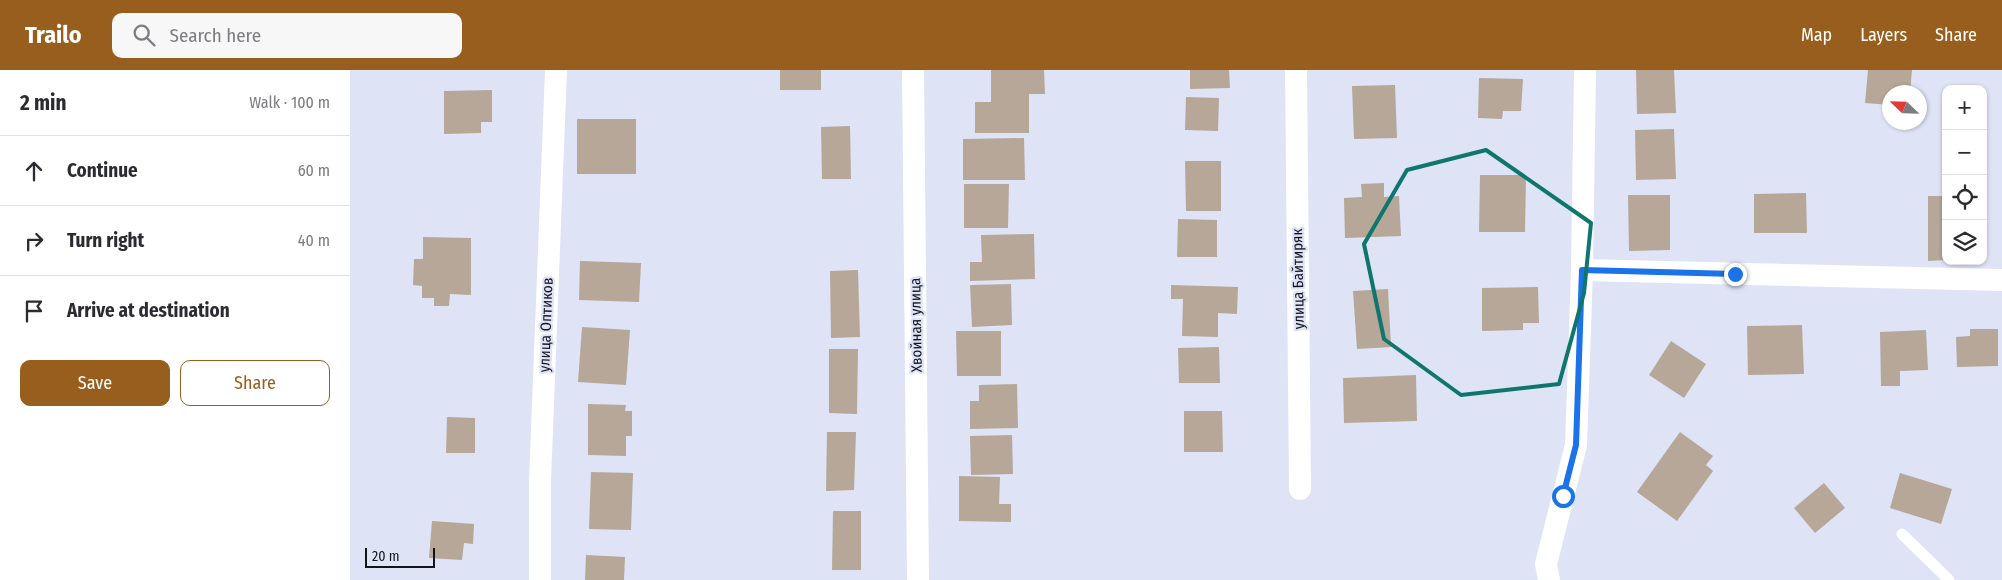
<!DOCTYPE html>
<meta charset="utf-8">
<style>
body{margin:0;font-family:"Fira Sans Condensed",sans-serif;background:#f7f7f7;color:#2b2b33}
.controls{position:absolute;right:15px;top:15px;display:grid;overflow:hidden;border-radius:10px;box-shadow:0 1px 4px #0004}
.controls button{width:45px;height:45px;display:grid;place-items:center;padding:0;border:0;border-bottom:1px solid #e1e1e2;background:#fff;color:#2b2b33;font:25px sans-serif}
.compass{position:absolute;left:1532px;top:15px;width:45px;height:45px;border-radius:50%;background:#fff;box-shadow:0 1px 4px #0004;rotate:293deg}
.scale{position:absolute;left:15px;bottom:12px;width:70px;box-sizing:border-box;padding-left:5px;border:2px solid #13151b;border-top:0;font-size:14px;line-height:18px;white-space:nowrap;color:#13151b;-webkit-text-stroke:4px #dee3f6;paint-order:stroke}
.stop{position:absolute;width:15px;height:15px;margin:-11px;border:4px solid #1a73e8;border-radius:50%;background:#fff}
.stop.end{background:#1a73e8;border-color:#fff;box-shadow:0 1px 5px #0008}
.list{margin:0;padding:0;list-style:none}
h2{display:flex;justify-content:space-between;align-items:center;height:65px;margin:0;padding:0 20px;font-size:21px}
h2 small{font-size:16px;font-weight:400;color:#7c7c81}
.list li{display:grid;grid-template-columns:32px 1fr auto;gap:15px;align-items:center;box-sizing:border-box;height:70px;padding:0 20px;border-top:1px solid #e1e1e2}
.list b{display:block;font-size:19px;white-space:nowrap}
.list em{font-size:16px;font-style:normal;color:#7c7c81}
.actions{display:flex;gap:10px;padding:15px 20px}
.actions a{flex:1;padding:11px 0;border:1px solid #985e1d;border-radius:10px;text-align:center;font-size:18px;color:#985e1d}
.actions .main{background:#985e1d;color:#fff}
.icon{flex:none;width:28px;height:28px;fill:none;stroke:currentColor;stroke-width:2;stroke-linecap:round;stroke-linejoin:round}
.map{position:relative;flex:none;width:1652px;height:510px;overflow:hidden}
header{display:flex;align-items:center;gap:30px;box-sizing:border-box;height:70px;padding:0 25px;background:#985e1d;color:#fff}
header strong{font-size:24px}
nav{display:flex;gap:28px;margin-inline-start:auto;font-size:18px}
.search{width:350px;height:45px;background:#f7f7f7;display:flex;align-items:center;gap:12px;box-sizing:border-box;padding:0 18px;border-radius:10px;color:#7c7c81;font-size:19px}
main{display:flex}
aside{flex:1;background:#fff}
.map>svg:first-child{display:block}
.building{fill:#b6a799}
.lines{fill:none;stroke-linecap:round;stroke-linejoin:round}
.lane{stroke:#fff;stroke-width:11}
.street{stroke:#fff;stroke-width:22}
.route{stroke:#1a73e8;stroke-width:6}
.marked{fill:none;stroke:#0f766e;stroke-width:4;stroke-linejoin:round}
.labels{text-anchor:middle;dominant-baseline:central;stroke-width:4.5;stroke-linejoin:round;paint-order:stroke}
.street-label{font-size:15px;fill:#13151b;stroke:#dee3f6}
</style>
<header>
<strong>Trailo</strong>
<div class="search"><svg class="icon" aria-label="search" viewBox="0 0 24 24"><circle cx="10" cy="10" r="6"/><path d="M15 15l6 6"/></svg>Search here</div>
<nav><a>Map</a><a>Layers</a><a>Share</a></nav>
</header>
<main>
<aside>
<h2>2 min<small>Walk · 100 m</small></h2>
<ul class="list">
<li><svg class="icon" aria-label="ahead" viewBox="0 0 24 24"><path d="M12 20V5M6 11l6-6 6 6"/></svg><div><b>Continue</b></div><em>60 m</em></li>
<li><svg class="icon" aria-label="right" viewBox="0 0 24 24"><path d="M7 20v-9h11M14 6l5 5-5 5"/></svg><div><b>Turn right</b></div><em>40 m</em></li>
<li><svg class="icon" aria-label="arrive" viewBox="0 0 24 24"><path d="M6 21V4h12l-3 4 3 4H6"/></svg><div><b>Arrive at destination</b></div></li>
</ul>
<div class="actions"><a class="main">Save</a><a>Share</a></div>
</aside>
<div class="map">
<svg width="1652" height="510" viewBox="0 0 1652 510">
<rect width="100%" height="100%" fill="#dee3f6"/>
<g class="building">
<rect x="430" y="0" width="41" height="20"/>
<path d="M641,0H694L695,24H679V63H625V32H641Z"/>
<path d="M840,0H879L880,18L840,19Z"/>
<path d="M1286,0H1324L1326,43L1287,44Z"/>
<path d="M1518,0H1562L1560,22H1540V35L1515,33Z"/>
<path d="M1129,8L1173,9L1171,41H1153L1152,49L1128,48Z"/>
<path d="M1045,15L1047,68L1004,69L1002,16Z"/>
<path d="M142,20V52H131V63L94,64V21Z"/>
<path d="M836,27L869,28L868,61L835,60Z"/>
<rect x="227" y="49" width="59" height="55"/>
<path d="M500,56L501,109H472L471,57Z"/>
<path d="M1324,59L1326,109L1286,110L1285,60Z"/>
<path d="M674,68L675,110H613V69Z"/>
<path d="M835,91H871V141H836Z"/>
<path d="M1130,105H1176L1175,162H1129Z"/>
<path d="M1034,113V127L1049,126L1051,166L995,168L994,128L1012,127L1011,114Z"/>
<path d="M614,114H659L658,158H614Z"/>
<path d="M1456,123L1457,163H1404V124Z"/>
<path d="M1278,125H1320V180L1279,181Z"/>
<path d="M1578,126H1596V190L1578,191Z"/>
<path d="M828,149L867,150V187H827Z"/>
<path d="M684,164L685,209L620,211V192H632L631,165Z"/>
<path d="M73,167L121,168V225L100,224L99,236H84V228H72V216L63,215L64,189H73Z"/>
<path d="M230,191L291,193L289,232L229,230Z"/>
<path d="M508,200L510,267L481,268L480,201Z"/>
<path d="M661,214L662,255L622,257L620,215Z"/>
<path d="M821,215L888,217L887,244L868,243V267L832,266L833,229H821Z"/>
<path d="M1188,217L1189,253H1173V260L1132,261V218Z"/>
<path d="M1038,219L1041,277L1007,279L1003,221Z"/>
<path d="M1452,255L1454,304L1398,305L1397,256Z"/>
<path d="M232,257L280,260L276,315L228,312Z"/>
<path d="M1620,259H1648V296L1607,297L1606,267L1620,266Z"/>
<path d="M1576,260L1578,300L1550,301V316H1531L1530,262Z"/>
<path d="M606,261H651V306H607Z"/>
<path d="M1321,271L1356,294L1334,328L1299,305Z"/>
<path d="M869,277L870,313H829L828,278Z"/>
<path d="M479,279H508L507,344L479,343Z"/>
<path d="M1066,305L1067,351L994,353L993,308Z"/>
<path d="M667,314L668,358L620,359V331H629V315Z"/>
<path d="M238,334L276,335L275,341H282V366H276V386L238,385Z"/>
<path d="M834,341H872L873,382H834Z"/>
<path d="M97,347L125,348V383H96Z"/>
<path d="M477,362H506L504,420L476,421Z"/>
<path d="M1330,362L1363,386L1356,395L1363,401L1327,451L1287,422Z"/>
<path d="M662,365L663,404L621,405L620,366Z"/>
<path d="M241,402L283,403L281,460L239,459Z"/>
<path d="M1550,403L1602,419L1591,454L1540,438Z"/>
<path d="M609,406L650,407L649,434H661V452L609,451Z"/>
<path d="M1474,413L1495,438L1465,463L1444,438Z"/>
<path d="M483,441H511V500H482Z"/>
<path d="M82,451L124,454L123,474L114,473L112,490L79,488Z"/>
<path d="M236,485L275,487L274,510H235Z"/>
</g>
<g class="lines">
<path class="lane" d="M1552,464L1599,510"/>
<g class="street">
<path d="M563,0L568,510"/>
<path d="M946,0L950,419"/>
<path d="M1232,200L1652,210"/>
<path d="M190,510V411L206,0"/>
<path d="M1199,510L1196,494L1226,375L1232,200L1235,0"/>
</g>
</g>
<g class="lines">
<path class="route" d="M1213,426L1226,375L1232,200L1385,204"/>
</g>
<path class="marked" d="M1136,80L1241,153L1234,223L1209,314L1111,325L1034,269L1014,174L1057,100Z"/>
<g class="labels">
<g class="street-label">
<text transform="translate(948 209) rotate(-91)">улица Байтиряк</text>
<text transform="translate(196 255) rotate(-88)">улица Оптиков</text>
<text transform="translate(566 255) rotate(-91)">Хвойная улица</text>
</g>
</g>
</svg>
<div class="controls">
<button>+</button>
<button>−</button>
<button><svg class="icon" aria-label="locate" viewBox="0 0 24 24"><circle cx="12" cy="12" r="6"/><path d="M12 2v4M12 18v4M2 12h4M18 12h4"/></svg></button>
<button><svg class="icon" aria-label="layers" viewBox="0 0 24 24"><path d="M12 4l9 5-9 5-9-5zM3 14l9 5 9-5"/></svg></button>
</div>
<svg class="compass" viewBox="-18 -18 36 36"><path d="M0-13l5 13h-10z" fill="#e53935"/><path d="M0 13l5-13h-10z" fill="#7c7c81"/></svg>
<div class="scale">20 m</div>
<div class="stop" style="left:1213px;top:426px"></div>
<div class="stop end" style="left:1385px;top:204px"></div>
</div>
</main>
